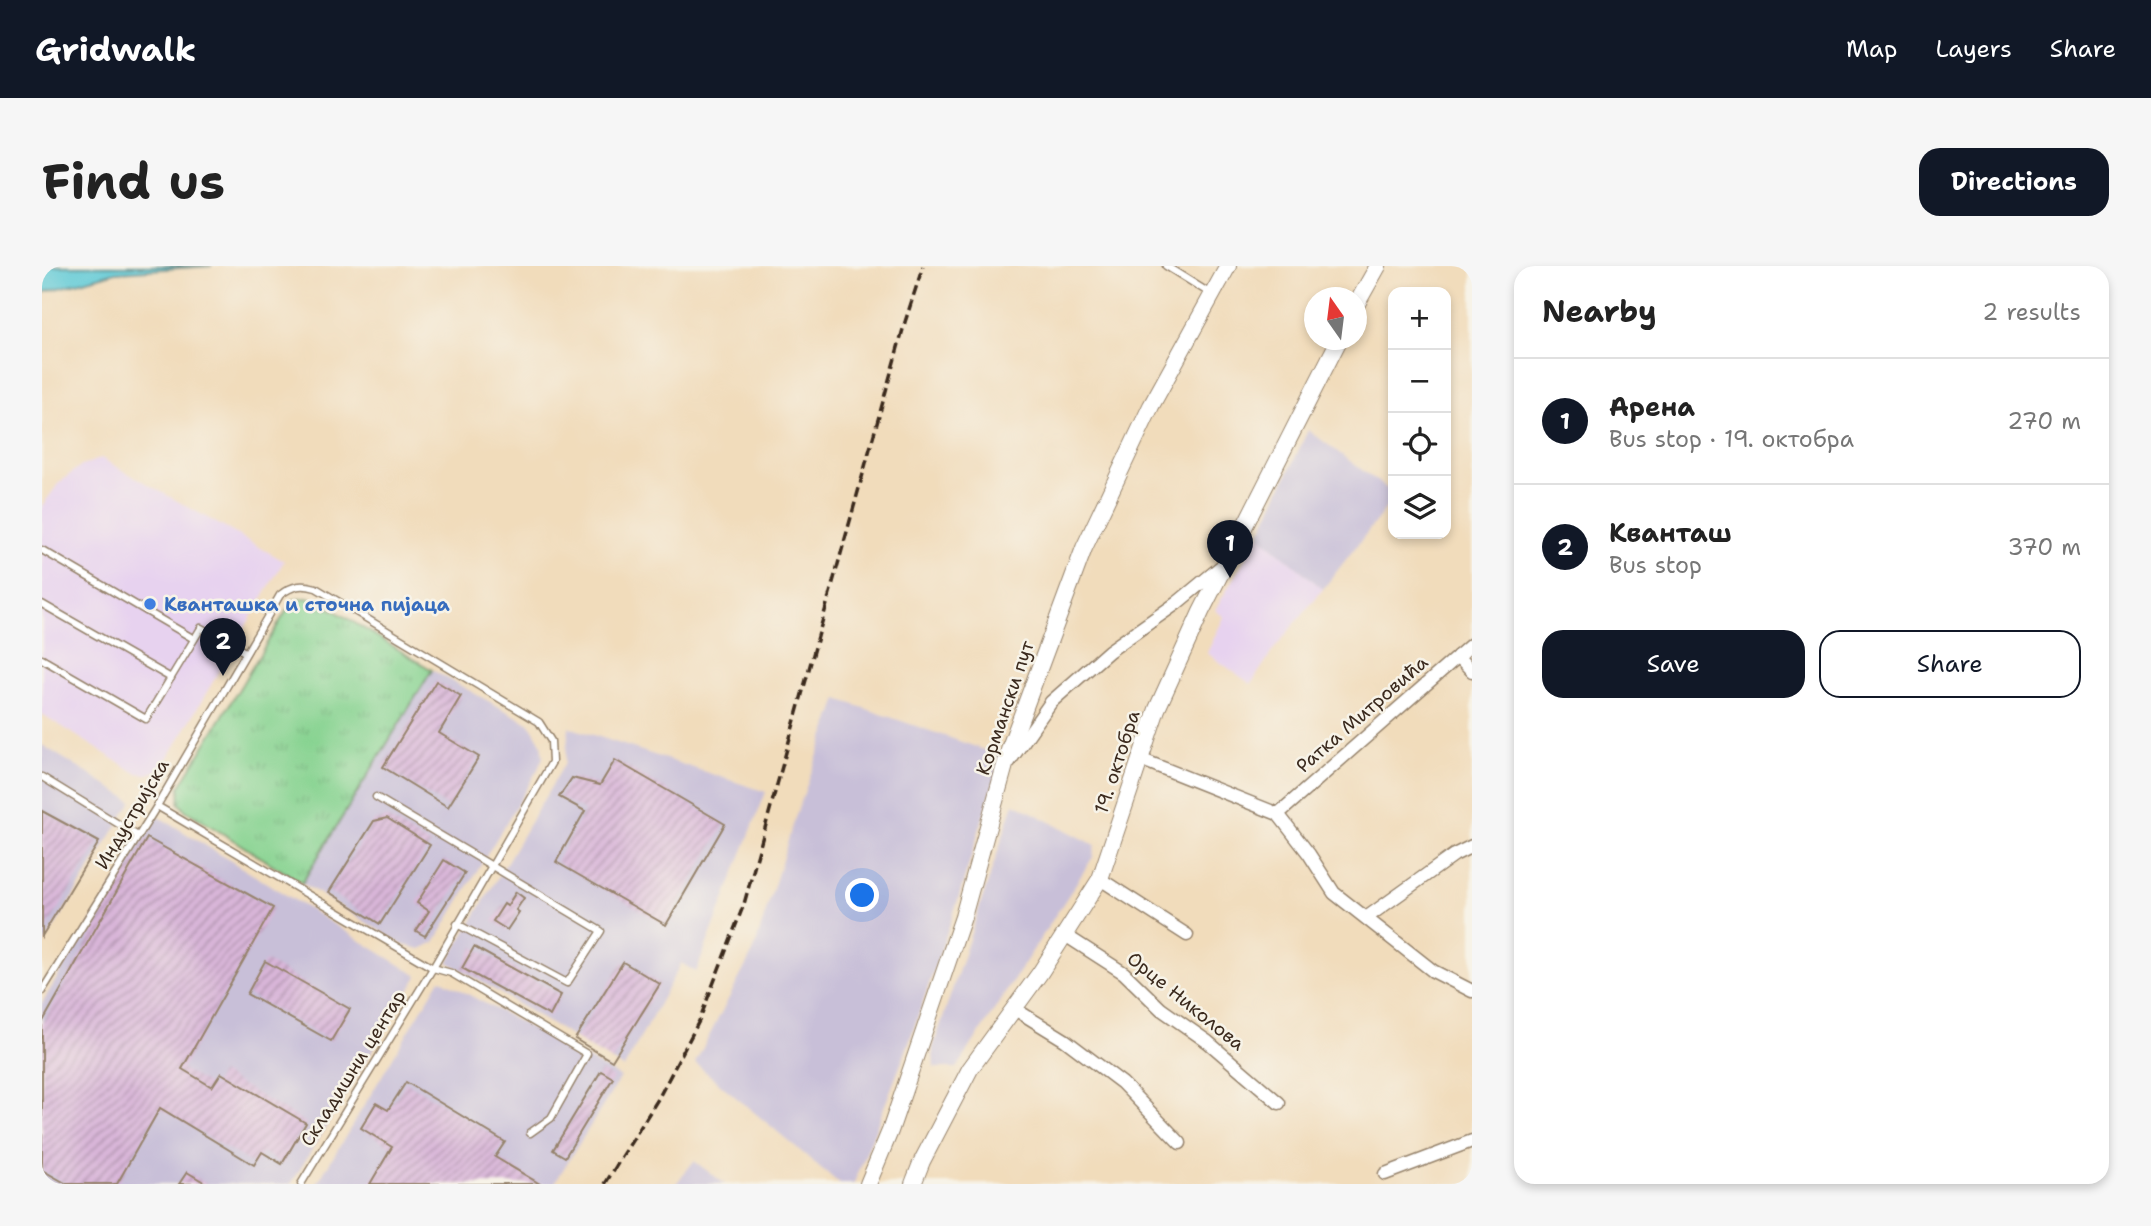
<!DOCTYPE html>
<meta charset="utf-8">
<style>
body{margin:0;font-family:"Shantell Sans",sans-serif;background:#f6f6f6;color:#222}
.controls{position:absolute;right:21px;top:21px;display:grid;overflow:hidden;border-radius:14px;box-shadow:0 4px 10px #0003}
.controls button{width:63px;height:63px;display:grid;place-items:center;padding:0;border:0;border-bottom:2px solid #e0e0e0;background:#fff;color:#222;font:35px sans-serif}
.compass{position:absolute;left:1262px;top:21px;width:63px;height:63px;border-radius:50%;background:#fff;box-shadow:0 4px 10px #0003;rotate:346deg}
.you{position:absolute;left:821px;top:630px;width:24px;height:24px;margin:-18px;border:5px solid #fff;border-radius:50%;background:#1a73e8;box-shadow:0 0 0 10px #1a73e833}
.badge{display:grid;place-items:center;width:46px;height:46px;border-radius:50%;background:#111827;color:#fff;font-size:23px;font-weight:700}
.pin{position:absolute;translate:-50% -58px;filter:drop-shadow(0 2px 4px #0008)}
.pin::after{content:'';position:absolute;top:37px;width:24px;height:21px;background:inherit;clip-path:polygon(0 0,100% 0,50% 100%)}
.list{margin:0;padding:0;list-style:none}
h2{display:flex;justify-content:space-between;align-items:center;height:91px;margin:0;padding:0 28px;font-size:30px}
h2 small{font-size:23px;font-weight:400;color:#767676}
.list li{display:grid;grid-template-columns:46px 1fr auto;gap:21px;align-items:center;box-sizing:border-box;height:126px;padding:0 28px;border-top:2px solid #e0e0e0}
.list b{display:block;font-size:26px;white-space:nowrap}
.list p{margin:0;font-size:23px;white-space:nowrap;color:#767676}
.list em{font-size:23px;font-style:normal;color:#767676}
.actions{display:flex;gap:14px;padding:21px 28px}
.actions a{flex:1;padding:16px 0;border:2px solid #111827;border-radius:21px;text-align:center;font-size:24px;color:#111827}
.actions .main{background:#111827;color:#fff}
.icon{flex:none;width:38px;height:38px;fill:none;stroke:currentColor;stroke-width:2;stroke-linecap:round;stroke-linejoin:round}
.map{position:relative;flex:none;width:1430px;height:918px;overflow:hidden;border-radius:21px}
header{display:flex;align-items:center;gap:42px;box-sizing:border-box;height:98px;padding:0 35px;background:#111827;color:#fff}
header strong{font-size:33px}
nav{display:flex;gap:38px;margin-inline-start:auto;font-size:24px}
.intro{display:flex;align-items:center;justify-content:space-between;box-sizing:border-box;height:168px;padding:0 42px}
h1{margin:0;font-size:49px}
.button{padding:18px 32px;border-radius:21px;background:#111827;color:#fff;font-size:24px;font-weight:700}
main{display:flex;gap:42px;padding:0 42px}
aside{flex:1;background:#fff;border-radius:21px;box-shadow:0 4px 10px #0003}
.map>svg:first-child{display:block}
.built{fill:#e7d2ef}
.industrial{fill:#c8bfd8}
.grass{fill:url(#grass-tufts);stroke:#617e58;stroke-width:2}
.water{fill:#5dc9d6;stroke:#4c7a7a;stroke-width:2}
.building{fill:url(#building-hatch)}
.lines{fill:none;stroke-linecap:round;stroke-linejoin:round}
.service-casing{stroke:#96836c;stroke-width:9}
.minor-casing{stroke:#96836c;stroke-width:15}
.tertiary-casing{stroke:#96836c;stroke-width:18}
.service{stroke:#fff;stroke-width:6}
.minor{stroke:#fff;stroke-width:12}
.tertiary{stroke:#fff;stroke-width:16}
.rail{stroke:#3b2a1e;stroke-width:3.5;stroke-dasharray:10 5;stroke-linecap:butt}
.shop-dot{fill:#3f7fe0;stroke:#f7f3e8;stroke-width:2.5}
.labels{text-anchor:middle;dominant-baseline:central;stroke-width:5;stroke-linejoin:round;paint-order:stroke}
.shop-label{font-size:19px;font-weight:bold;fill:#366cbe;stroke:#f7f3e8;text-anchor:start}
.street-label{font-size:19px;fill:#3b2a1e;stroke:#f7f3e8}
</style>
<header>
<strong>Gridwalk</strong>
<nav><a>Map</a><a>Layers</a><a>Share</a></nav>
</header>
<div class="intro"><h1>Find us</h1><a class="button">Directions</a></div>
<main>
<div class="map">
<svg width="1430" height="918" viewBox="0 0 1430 918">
<defs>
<pattern id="grass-tufts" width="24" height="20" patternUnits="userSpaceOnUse" patternTransform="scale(1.75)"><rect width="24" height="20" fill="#87d391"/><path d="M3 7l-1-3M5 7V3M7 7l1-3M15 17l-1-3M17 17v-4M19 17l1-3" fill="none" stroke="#75b57d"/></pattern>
<pattern id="building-hatch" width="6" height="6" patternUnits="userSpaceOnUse" patternTransform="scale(1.75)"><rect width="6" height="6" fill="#d9b6d9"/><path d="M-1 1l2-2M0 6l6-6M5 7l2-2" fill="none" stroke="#b194af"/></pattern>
</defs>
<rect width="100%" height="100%" fill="#f7f3e8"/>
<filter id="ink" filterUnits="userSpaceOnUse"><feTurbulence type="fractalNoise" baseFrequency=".0143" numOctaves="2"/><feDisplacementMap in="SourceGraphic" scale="14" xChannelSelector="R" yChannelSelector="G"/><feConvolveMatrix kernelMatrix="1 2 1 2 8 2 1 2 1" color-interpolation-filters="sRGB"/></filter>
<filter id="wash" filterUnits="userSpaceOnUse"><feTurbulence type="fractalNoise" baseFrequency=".00686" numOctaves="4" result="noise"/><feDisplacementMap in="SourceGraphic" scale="28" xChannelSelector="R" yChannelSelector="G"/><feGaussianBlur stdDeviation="1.57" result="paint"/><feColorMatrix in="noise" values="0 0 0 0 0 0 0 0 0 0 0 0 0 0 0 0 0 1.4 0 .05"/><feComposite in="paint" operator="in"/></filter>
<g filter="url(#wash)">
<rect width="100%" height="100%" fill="#f1dcbb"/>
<g class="built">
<path d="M59,192L242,295L119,504L105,508L94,507L0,448V240L17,217L37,201Z"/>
<path d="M1217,269L1281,323L1232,383L1209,418L1165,387L1182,351L1173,344Z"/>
</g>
<g class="industrial">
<path d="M1266,164L1351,227V233L1281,323L1217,269Z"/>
<path d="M390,404L488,458L499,477L501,491L496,503L393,676L379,683L361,679L260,617Z"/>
<path d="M796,433L960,490L915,637L864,785L812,918H798L653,797L712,684L753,552Z"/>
<path d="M527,461L724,526L654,706L639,697L582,802L406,696L523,497Z"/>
<path d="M0,479L90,535L0,681Z"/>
<path d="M972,537L1053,579L1051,591L915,802H892L891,782Z"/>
<path d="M114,549L376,710L249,918H0V737Z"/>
<path d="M398,713L579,811L512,918H275Z"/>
<path d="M652,895L683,918H634Z"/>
</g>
<path class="grass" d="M264,332L275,334L390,404L260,617L143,544L137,537L138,520L251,334Z"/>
<path class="water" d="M4,0H170L74,6L0,27V1Z"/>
<g id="blocks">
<g class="building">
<path d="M394,415L419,430L397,467L437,491L406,541L341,501Z"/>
<path d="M573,494L683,558L624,659L514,596L543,545L517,531L530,512L558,519Z"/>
<path d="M0,545L57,576L0,670Z"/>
<path d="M345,552L388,579L338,658L287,626L332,555Z"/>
<path d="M105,572L231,642L140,803L170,821L179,807L264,857L240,898L220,886L212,899L118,842L75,918H25L0,904V757Z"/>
<path d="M402,594L423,607L383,670L374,665L387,645L375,637Z"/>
<path d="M474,626L482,632L474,644L477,646L465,664L451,655L462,638L465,640Z"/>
<path d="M432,681L519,729L508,750L420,702Z"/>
<path d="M223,695L308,743L289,775L205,728Z"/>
<path d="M581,696L618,718L570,795L533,773Z"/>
<path d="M559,805L571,812L523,891L511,884Z"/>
<path d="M364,816L463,876L453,891L498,918H328L350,881L319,862L334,837L346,844Z"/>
<path d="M145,906L165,918H137Z"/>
</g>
</g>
</g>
<g filter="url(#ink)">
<use href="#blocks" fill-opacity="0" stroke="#96836c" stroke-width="2"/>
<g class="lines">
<g class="service-casing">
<g id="service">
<path d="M1124,0L1169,28"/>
<path d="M0,284L152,373"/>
<path d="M0,338L129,412"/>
<path d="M0,393L104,453L159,362L203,386"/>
<path d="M0,511L96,570"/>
<path d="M334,531L559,665L525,717L415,658"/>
<path d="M115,540L391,702L409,707L545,788L509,852L488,867"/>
<path d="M0,725L115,540L238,329C251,319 259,318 274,322L497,456L509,475L510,496L391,702L259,918"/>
</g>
</g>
<g class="minor-casing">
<g id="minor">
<path d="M1416,390L1430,405"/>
<path d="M1098,493L1236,548L1267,588L1292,627L1391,705L1430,725"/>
<path d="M967,496L1009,436L1067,385L1135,337L1181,299"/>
<path d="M1236,548L1430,378"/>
<path d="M1058,613L1145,669"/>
<path d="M1324,652L1412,589L1430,580"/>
<path d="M1023,669L1082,707L1119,743L1166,776L1237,837"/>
<path d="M971,742L1023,774L1080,817L1138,877"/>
<path d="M1343,908L1430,875"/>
</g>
</g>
<g class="tertiary-casing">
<g id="tertiary">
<path d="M1314,39L1336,0"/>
<path d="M826,918L848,865L921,651L968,481L1042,282L1109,140L1186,0"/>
<path d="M871,918L880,895L928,803L998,707L1058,613L1115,443L1159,346L1297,74"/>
</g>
</g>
<use href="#service" class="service"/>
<use href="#minor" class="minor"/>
<use href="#tertiary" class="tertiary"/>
<path class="rail" d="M563,918L616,833L657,755L702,638L863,56L881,0"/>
</g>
</g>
<circle class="shop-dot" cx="108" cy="338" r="7"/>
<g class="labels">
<g class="shop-label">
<text x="122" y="338">Кванташка и сточна пијаца</text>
</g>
<g class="street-label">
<text transform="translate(963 442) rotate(-71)">Кормански пут</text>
<text transform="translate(1320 448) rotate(-41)">Ратка Митровића</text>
<text transform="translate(1075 496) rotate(-72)">19. октобра</text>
<text transform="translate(90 548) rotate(-59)">Индустријска</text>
<text transform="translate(1144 735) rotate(39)">Орце Николова</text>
<text transform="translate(311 802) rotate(-58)">Складишни центар</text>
</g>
</g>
</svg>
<div class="controls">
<button>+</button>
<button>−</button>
<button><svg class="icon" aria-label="locate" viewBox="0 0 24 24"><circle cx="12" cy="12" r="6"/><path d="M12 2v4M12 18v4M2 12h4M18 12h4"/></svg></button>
<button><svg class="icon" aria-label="layers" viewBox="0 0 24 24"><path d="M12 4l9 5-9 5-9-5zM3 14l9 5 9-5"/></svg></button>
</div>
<svg class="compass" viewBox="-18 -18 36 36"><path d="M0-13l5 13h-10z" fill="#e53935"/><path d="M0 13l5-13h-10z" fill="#767676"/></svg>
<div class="you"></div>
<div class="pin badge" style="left:1188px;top:312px">1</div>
<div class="pin badge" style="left:181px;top:410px">2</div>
</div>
<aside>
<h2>Nearby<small>2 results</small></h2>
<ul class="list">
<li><span class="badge">1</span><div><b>Арена</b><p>Bus stop · 19. октобра</p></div><em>270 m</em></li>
<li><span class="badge">2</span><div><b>Кванташ</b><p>Bus stop</p></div><em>370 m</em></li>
</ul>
<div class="actions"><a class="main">Save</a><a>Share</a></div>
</aside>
</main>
